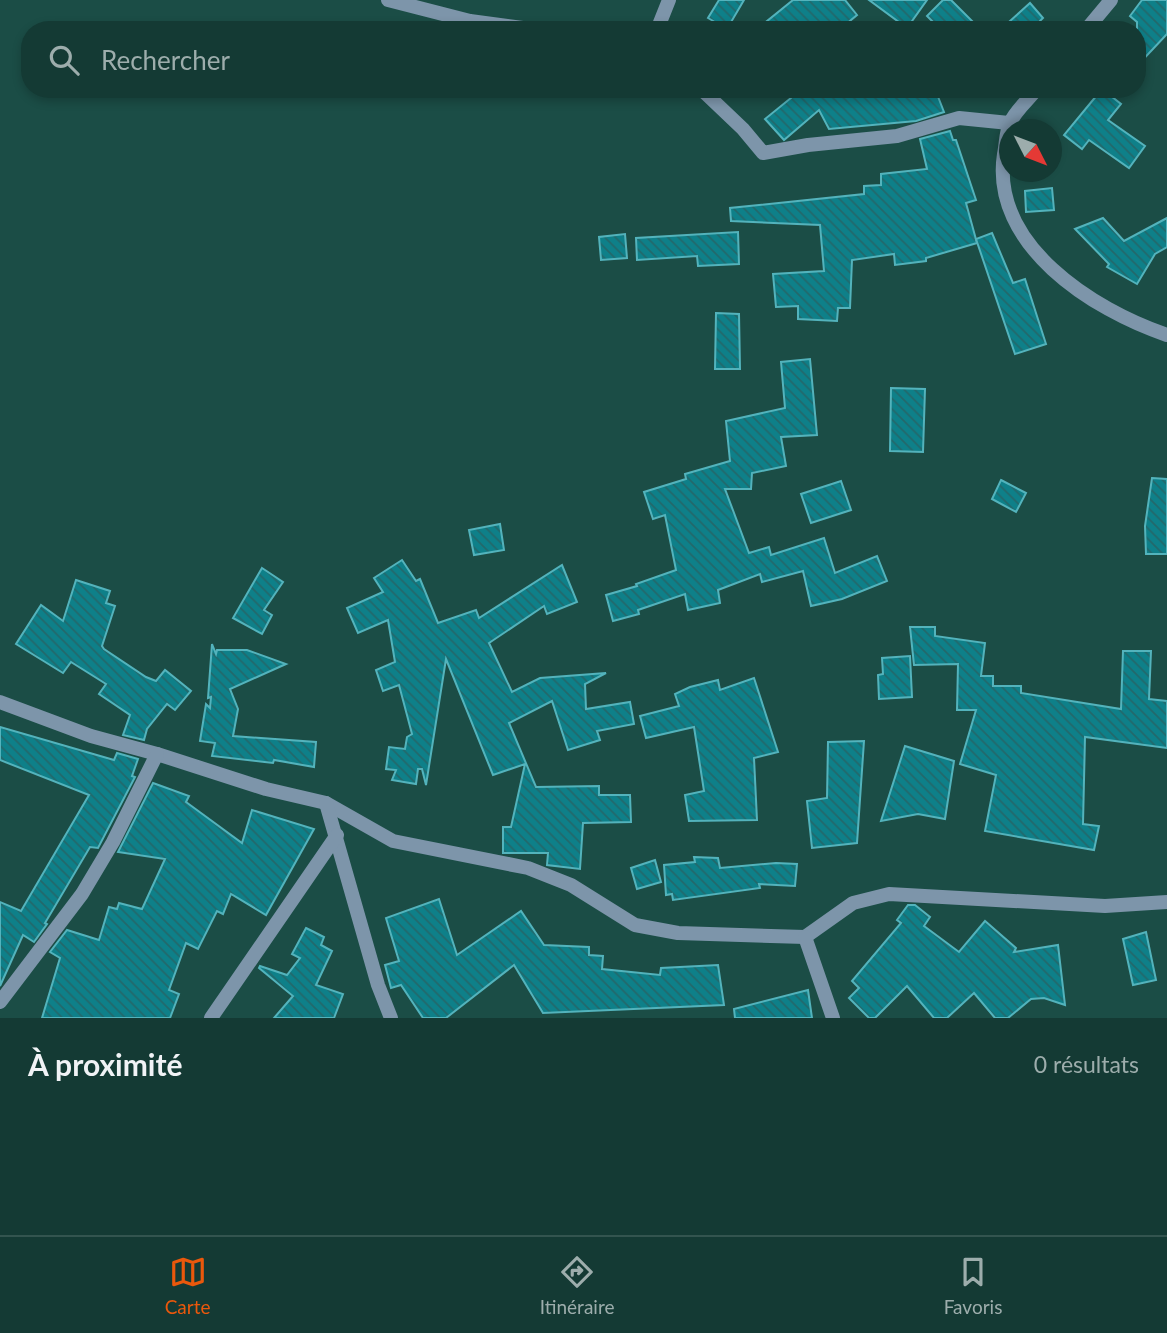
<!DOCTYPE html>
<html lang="fr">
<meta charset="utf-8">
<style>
body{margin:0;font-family:Lato,sans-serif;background:#214540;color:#f1f3f6}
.compass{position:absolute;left:999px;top:119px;width:63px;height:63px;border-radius:50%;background:#143a34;box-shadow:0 4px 10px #0003;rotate:132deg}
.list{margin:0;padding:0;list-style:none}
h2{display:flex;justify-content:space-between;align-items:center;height:91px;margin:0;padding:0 28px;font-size:30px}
h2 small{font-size:23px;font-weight:400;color:#9dadac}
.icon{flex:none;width:38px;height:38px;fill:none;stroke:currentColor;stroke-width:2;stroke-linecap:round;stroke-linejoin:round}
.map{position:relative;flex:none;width:1167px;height:1018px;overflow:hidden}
.search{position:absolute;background:#143a34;box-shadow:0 4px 10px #0003;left:21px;right:21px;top:21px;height:77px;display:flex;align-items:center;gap:18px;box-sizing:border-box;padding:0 24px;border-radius:28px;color:#9dadac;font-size:26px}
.sheet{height:217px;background:#143a34}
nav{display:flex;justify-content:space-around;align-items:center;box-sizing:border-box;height:98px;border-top:2px solid #33544f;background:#143a34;font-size:19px;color:#9dadac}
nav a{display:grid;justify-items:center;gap:4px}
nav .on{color:#ea580c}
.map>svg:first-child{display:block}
.building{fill:url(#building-back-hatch);stroke:#53b3bc;stroke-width:2}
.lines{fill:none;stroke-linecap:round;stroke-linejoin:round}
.street{stroke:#7d95aa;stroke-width:14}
</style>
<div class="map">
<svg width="1167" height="1018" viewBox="0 0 1167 1018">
<defs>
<pattern id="building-back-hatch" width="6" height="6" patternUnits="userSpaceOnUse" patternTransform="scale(1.75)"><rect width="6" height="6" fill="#0e8089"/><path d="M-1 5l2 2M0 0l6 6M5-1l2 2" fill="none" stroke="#23686b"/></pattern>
</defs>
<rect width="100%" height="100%" fill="#1b4d46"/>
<g class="building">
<path d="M719,0H744L727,29L708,18Z"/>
<path d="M793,0H845L857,15L839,30H756Z"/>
<path d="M869,0H927L907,28Z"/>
<path d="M943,0H951L981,30H941L927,16Z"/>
<path d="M1142,0H1167V34L1137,66V22L1130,16Z"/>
<path d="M1030,3L1043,18L1031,30H1000Z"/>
<path d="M802,89H935L944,112L916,121L829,129L819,110L784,140L765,119Z"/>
<path d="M1102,89L1121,104L1108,120L1145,146L1129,168L1089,140L1082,149L1064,135Z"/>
<path d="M950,131L953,140H956L976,200L966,203L977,243L926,258V261L895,265L894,254L852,260L850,308H838L837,321L798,319V306L776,307L773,274L824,271L820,225L731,221L730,208L864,194V186L881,185V174L927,169L920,139Z"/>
<path d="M1052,188L1054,210L1026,212L1025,191Z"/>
<path d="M1103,218L1124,241L1167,218V247L1155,254L1137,284L1107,267L1109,264L1075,229Z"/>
<path d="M738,232L739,264L698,266L697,256L637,260L636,238Z"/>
<path d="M992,233L1013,283L1025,279L1046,344L1015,354L976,239Z"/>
<path d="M625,234L627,258L601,260L599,237Z"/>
<path d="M716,313L739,314L740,369H715Z"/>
<path d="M810,359L817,435L781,437L786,466L752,473L751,489H725L749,553L769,547L771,555L824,538L835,573L877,556L887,581L842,599L811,606L803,571L762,582L760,574L718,590L720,603L688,610L685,594L638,610L639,614L613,621L606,595L637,586L636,584L676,570L665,515L653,519L644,492L686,479L685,474L730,461L726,421L785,408L781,362Z"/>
<path d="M891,388L925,389L923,452L890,451Z"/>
<path d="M1152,478L1167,479V554H1146L1145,526Z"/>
<path d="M1001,480L1026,493L1016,512L992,499Z"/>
<path d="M841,481L851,510L811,523L801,494Z"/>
<path d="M500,524L504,550L474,555L469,530Z"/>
<path d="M402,560L416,581L420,579L438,623L476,610L479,618L562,565L577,602L547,614L544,606L489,643L512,692L540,678L606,673L585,684L586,709L630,702L634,724L597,731L600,740L568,750L552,701L509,723L536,787L599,786V795H630L631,822L583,823L580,869L547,865L548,853H503V827H511L525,764L493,775L446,659L426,785L422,769H418L416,784L392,780L396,770L386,769L389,747L405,749L407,737L412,734L399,685L383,691L376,670L395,662L388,620L358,633L347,608L383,592L374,578Z"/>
<path d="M262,568L283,582L264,610L272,615L262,634L233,618Z"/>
<path d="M76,580L110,591L106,603L115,606L102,646L104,649L146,677L156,681L165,670L191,691L175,710L167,704L147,729L144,740L123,735L130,715L99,694L106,684L71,662L63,673L16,644L41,605L63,621Z"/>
<path d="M910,627H935V636L985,643L981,676H993V686H1021V693L1121,709L1123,651H1151L1149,699L1167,701V748L1085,737L1083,824L1099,826L1094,850L985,831L996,775L960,764L976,710H957L958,664L914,665Z"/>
<path d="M212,644L216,654L217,650H247L286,664L230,689L238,709L233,736L316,742L314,767L274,760L273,763L212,756L215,743L200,741L206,704L210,708L211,697L208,698Z"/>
<path d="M910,656L912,697L879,699L878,675L883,674L882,658Z"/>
<path d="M754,678L778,752L754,758L757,820L689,821L685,795L704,791L694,727L646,738L640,716L679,706L675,694L690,687L718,680L720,690Z"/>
<path d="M0,727L114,760L117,753L138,759L132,776L135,777L98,848L90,847L45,923L47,924L34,942L23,935L0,986V902L21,911L89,795L0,760Z"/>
<path d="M864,741L857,843L812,848L807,801L827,798L828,742Z"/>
<path d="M905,746L954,761L945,819L918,814L881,821Z"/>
<path d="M153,783L189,796L186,802L242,843L252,810L314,829L266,915L231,894L223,914L217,911L198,949L186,943L169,990L179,994L170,1018H42L60,958L50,952L67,930L99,940L109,907L117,909L119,903L142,909L165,859L118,852Z"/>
<path d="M694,857L718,858L720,868L776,863L797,864L795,886L759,884L760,888L673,900L672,894L666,895L664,865L695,862Z"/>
<path d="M655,860L661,882L637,889L631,868Z"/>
<path d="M439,899L457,955L521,911L544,945L589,947V955L603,956L602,969L660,975L661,968L718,965L724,1005L543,1013L514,965L446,1018H423L401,985L391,988L385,965L399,961L386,918Z"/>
<path d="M908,905H915L930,917L924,926L959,952L985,921L1016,948L1014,952L1058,945L1065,1005L1044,998L1031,999L1008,1018H995L974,993L947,1018H934L907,986L875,1018H869L849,998L859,988L852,981L901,923L897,920Z"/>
<path d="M306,928L324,937L321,945L332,951L316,985L343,994L334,1018H274L293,996L259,968L260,966L287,975L300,958L292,954Z"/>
<path d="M1146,932L1156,980L1133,985L1123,939Z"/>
<path d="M808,990L812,1018H735L734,1009Z"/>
</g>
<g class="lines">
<g class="street">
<path d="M388,0L470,21L538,30"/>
<path d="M657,30L669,0"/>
<path d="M1086,30L1111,0"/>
<path d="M701,89L743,129L763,153L808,145L897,136L959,118L1009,123"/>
<path d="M1037,89C1029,99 1015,111 1010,123C1006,131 1006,145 1004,154C990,245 1093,310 1167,335"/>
<path d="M0,702L91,736L157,754L266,789L326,803L393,841L528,868L571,885L635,925L678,933L805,937L853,903L889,894L1105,906L1167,902"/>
<path d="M326,803L378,985L391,1018"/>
<path d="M805,937L833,1018"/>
<path d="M0,1002L82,894L113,842L157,754"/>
<path d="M211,1018L337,835"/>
</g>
</g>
</svg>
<svg class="compass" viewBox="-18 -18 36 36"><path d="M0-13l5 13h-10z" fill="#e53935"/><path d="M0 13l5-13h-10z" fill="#9dadac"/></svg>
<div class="search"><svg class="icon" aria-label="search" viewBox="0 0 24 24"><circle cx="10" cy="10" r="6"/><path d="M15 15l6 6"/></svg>Rechercher</div>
</div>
<section class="sheet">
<h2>À proximité<small>0 résultats</small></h2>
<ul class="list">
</ul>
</section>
<nav>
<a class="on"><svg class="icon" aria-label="map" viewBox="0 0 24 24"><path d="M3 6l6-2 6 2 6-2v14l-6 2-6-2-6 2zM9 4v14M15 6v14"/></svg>Carte</a>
<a><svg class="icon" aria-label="directions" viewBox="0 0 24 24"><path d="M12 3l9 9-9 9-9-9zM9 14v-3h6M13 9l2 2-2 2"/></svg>Itinéraire</a>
<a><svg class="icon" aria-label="saved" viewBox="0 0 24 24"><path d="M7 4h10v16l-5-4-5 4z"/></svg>Favoris</a>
</nav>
